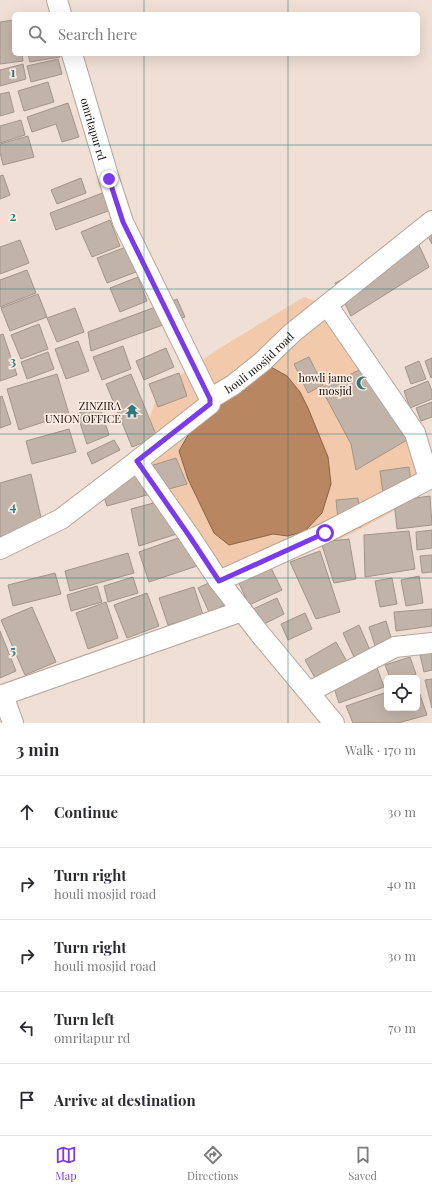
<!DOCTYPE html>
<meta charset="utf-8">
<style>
body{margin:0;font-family:"Playfair Display",serif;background:#f2f2f3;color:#2b2b33}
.controls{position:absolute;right:12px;bottom:12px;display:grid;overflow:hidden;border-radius:6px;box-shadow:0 4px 16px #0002}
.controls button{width:36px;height:36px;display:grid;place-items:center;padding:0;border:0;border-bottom:1px solid #e1e1e2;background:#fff;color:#2b2b33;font:20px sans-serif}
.stop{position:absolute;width:12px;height:12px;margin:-9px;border:3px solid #7c3aed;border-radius:50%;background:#fff}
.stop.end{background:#7c3aed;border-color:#fff;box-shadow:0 1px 4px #0008}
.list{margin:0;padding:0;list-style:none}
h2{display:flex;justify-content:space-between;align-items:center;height:52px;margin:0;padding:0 16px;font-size:17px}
h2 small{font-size:13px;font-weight:400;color:#7c7c81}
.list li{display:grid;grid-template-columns:26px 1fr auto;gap:12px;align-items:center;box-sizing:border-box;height:72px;padding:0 16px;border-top:1px solid #e1e1e2}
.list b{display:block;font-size:15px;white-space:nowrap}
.list p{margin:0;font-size:13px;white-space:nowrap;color:#7c7c81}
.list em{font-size:13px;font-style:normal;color:#7c7c81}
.icon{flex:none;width:22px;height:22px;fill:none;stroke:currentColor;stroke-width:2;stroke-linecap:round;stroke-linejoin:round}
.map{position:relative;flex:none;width:432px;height:723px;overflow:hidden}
.search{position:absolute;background:#fff;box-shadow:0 4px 16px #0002;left:12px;right:12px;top:12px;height:44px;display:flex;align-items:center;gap:10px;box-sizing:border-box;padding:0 14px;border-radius:6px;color:#7c7c81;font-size:15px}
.sheet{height:412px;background:#fff}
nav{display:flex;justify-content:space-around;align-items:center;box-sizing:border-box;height:56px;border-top:1px solid #e1e1e2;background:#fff;font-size:11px;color:#7c7c81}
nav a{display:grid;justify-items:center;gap:2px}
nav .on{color:#7c3aed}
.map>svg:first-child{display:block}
.green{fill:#f3c9ab}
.water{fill:#b88761;stroke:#866347}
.building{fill:#c2b3a8;stroke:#a29489}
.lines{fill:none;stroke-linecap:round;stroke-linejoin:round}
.street-casing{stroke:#b4a59a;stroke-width:22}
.street{stroke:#fff;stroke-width:20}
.route{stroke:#7c3aed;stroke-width:5}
.grid{fill:none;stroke:#307781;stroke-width:1;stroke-opacity:0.55}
.labels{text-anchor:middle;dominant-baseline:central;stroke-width:3.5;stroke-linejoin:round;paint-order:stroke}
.street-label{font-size:11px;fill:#130e0a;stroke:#fcece1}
.poi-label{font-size:11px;fill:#130e0a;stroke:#fcece1;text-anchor:end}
.grid-label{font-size:13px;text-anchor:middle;font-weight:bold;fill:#307781;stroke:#fcece1;stroke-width:3.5;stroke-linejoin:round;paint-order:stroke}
</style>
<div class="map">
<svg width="432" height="723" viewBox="0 0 432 723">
<rect width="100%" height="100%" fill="#efdfd4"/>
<path class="green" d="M304,297L327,305L368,346L394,392L419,455L418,487L392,512L355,532L323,547L239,570L216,566L137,461L154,404L181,375L220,348Z"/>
<path class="water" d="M262,362L287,376L300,392L308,408L328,457L331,484L322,513L305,531L288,536L273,534L229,545L214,533L188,479L179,451L191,430Z"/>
<g class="building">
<path d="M14,20V54H22L23,61L0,64V22Z"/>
<path d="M28,54H59L60,57L30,62Z"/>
<path d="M58,59L62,74L31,82L27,66Z"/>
<path d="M23,64L26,79L0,86V70Z"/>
<path d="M48,82L54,102L24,111L18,91Z"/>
<path d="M9,92L14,112L0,116V94Z"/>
<path d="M68,103L79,137L62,142L56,124L32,132L27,117Z"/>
<path d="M21,120L25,135L0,143V126Z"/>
<path d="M28,136L34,157L3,165L0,152V144Z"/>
<path d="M3,175L10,195L0,199V176Z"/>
<path d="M81,178L86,193L57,204L51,190Z"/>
<path d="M105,192L111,210L56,230L50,213Z"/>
<path d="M110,220L120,246L92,257L81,232Z"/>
<path d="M432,230V244L426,233Z"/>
<path d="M20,240L29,263L0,274V247Z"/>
<path d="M418,243L429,267L351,316L335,283Z"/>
<path d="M126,247L136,272L107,283L97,258Z"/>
<path d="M27,270L36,293L0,307V280Z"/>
<path d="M138,277L147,301L120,312L110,288Z"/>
<path d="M38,294L47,317L10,331L1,308Z"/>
<path d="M177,299L185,317L91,351L88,332Z"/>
<path d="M75,308L84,332L57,342L47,318Z"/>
<path d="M39,324L48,349L21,359L11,335Z"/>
<path d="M3,334L17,375L0,381V335Z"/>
<path d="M78,341L89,371L66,379L55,349Z"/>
<path d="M123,346L131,369L102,380L93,357Z"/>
<path d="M166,348L174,367L144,380L136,361Z"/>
<path d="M48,352L54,369L27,379L21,362Z"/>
<path d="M309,357L323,385L308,393L294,364Z"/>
<path d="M432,358V377L431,378L425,361Z"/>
<path d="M419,361L426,379L411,384L405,367Z"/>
<path d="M372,364L407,440L356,470L351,444L321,388Z"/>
<path d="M179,373L187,396L158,407L149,384Z"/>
<path d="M57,374L69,414L19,430L7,389Z"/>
<path d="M131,374L157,437L132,447L106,384Z"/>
<path d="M428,381L432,391V399L410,408L404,391Z"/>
<path d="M2,396L11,424L0,428V397Z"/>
<path d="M432,402V417L421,421L416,408Z"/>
<path d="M99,404L109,435L87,444L77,414Z"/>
<path d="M69,429L76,452L32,464L26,441Z"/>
<path d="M114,440L120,450L92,464L87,453Z"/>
<path d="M176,458L187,484L107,506L99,482Z"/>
<path d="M409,467L412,489L383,494L380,471Z"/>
<path d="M31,474L43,526L0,542V483Z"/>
<path d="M430,496L432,525L397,529L394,501Z"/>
<path d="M172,498L183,532L139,546L131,509Z"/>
<path d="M358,498L361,527L339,529L336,500Z"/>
<path d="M432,530V548L417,550L416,532Z"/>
<path d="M198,531L209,562L149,582L139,552Z"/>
<path d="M409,531L415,569L365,577L364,535Z"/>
<path d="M349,539L356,579L334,583L321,542Z"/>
<path d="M320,551L340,612L316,619L290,562Z"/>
<path d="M128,553L134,573L70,591L65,571Z"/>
<path d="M432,555V572L422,573L420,556Z"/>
<path d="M269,564L282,590L249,605L237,579Z"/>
<path d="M55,573L61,594L13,606L8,585Z"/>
<path d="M419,576L423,603L406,606L401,580Z"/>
<path d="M133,577L138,593L108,602L104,586Z"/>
<path d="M392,578L397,604L380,607L375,581Z"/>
<path d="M213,581L225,605L209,612L198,588Z"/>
<path d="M97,586L102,602L71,611L67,595Z"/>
<path d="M194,587L203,615L168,625L159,598Z"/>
<path d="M147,593L159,626L127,638L114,605Z"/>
<path d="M277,598L284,614L260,626L253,609Z"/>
<path d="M106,602L118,638L88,649L76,613Z"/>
<path d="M32,607L56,662L25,675L1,620Z"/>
<path d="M432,609V626L396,631L394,612Z"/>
<path d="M305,613L312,629L288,640L281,624Z"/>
<path d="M386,621L394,647L377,652L369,627Z"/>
<path d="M359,625L370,650L354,657L343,633Z"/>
<path d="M0,631L16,671L0,678Z"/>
<path d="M336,642L350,667L319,685L305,660Z"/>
<path d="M432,652V670L424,672L420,655Z"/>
<path d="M410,657L416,674L402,678H390L385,665Z"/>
<path d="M376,665L384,687L339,703L332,682Z"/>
<path d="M432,679V708L425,680Z"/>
<path d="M417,686L427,715L398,723H353L346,706L387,692V708H417Z"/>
</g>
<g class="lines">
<g class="street-casing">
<g id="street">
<path d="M57,0L61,14"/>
<path id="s1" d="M72,54L109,179L123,222L210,399"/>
<path d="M0,549L61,519L137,461"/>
<path d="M219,581L325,533L429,479L415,433L327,305"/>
<path d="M309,692L395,647L432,643"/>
<path d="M3,695L13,723"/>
<path d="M0,696L242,611"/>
<path id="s2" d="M334,723L260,634L219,581L190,537L137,461L210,404V399L233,385L262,362L292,333L432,221"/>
</g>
</g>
<use href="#street" class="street"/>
</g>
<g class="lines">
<path class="route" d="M109,179L123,222L210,399V404L137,461L190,537L219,581L325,533"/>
</g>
<path class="grid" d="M144,0V14M288,0V14M144,54V723M288,54V723M0,145H432M0,289H432M0,434H432M0,578H432"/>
<defs>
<g id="mosque-bare" transform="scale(1.08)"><path d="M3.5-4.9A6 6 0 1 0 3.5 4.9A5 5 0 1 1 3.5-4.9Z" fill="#307781" stroke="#fcece1" stroke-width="2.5" paint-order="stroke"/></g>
<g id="temple-bare" transform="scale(1.08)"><path d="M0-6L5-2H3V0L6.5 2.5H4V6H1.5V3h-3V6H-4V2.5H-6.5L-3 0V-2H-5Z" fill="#307781" stroke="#fcece1" stroke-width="2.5" paint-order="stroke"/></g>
</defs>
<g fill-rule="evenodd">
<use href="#mosque-bare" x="363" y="383"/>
<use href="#temple-bare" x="132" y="411"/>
</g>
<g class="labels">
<g class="street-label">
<text stroke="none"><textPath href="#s1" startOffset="78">omritapur rd</textPath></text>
<text stroke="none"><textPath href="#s2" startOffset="487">houli mosjid road</textPath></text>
</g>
<g class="poi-label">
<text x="352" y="377">howli jame<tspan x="352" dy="13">mosjid</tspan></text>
<text x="121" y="405">ZINZIRA<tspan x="121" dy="13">UNION OFFICE</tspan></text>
</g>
</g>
<g class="grid-label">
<text x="13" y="77">1</text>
<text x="13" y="221">2</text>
<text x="13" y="366">3</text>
<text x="13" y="511">4</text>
<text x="13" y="655">5</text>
</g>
</svg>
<div class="controls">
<button><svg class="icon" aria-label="locate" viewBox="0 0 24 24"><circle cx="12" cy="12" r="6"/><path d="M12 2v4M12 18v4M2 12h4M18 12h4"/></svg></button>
</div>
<div class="stop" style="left:325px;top:533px"></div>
<div class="stop end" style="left:109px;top:179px"></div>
<div class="search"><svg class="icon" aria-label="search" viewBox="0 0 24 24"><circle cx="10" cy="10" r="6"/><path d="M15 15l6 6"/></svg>Search here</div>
</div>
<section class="sheet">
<h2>3 min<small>Walk · 170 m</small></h2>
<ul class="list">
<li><svg class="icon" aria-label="ahead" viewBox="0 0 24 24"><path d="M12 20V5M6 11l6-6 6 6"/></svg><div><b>Continue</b></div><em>30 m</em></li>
<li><svg class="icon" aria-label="right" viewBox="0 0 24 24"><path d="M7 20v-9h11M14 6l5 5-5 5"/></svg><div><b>Turn right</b><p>houli mosjid road</p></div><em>40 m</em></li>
<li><svg class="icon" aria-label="right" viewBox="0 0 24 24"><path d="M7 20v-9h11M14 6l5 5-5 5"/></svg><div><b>Turn right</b><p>houli mosjid road</p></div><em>30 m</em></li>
<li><svg class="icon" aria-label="left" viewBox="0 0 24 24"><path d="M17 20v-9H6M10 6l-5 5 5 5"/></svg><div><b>Turn left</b><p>omritapur rd</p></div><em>70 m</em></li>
<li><svg class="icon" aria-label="arrive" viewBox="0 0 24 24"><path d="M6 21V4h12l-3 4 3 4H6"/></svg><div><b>Arrive at destination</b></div></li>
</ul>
</section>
<nav>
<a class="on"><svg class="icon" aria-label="map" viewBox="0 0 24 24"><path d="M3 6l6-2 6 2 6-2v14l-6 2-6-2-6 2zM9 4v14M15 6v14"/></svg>Map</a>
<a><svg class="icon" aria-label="directions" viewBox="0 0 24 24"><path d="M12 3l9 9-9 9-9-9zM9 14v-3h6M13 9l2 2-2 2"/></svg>Directions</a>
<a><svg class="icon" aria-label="saved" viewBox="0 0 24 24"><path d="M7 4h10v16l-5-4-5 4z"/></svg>Saved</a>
</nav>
